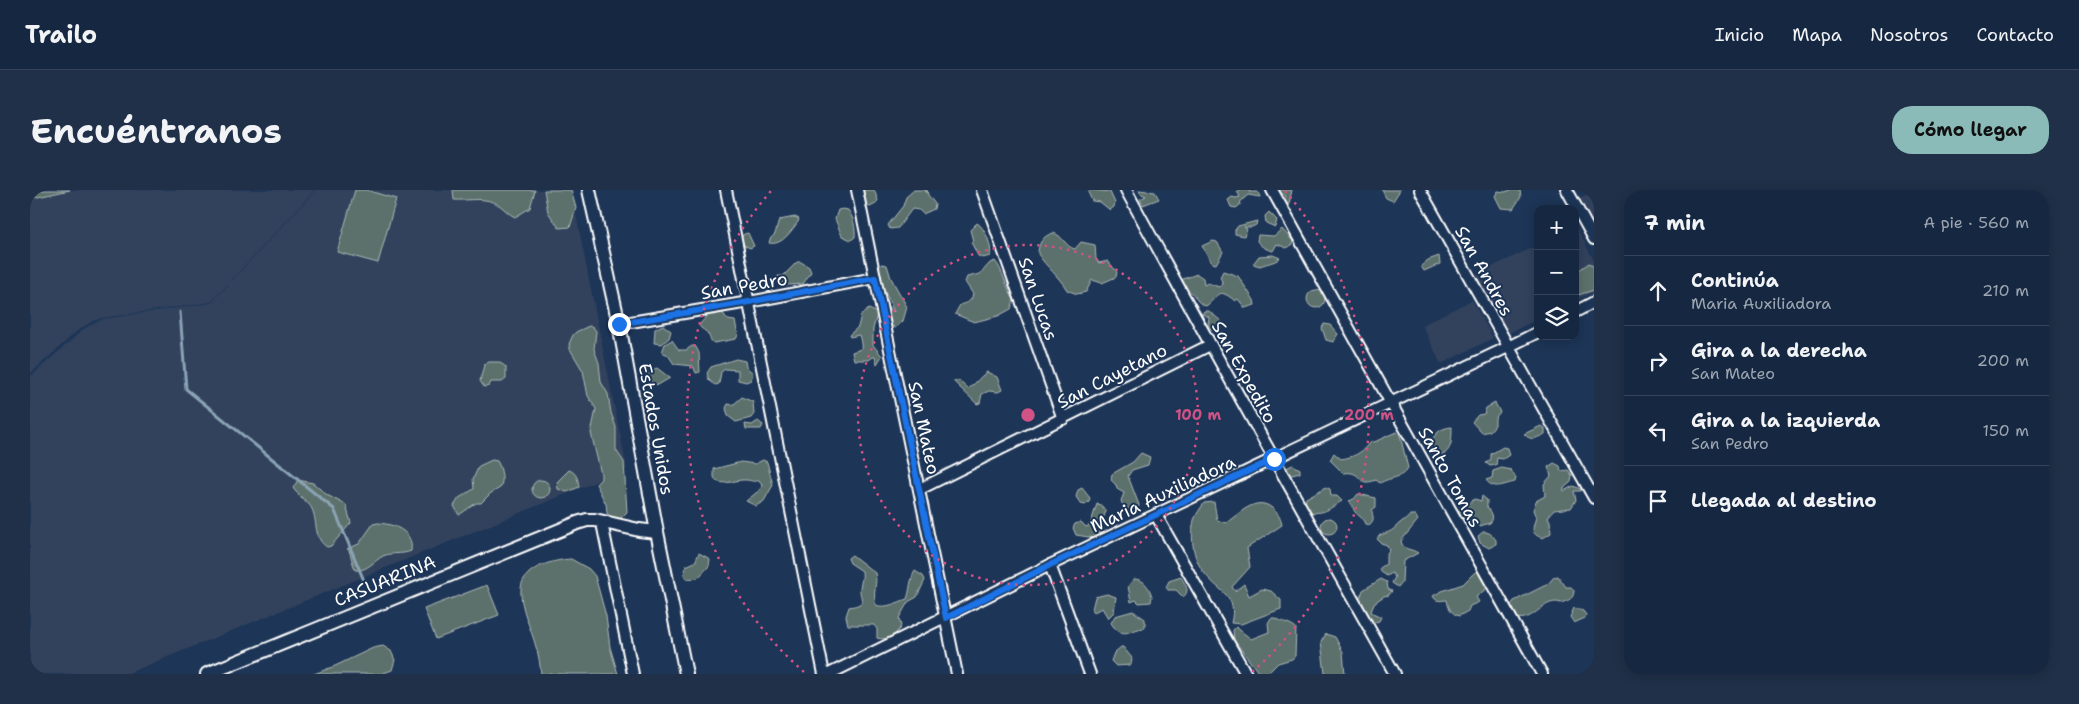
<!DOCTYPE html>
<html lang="es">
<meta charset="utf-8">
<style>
body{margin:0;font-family:"Shantell Sans",sans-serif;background:#1f3048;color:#f1f3f6}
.controls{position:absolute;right:15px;top:15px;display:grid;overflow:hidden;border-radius:10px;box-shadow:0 2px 12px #0003}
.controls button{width:45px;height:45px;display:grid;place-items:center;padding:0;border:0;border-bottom:1px solid #35445a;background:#162841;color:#f1f3f6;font:25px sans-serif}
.stop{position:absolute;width:15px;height:15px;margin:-11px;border:4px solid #1a73e8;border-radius:50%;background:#fff}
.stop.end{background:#1a73e8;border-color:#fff;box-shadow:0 1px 5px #0008}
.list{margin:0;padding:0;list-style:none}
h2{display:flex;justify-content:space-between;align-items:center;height:65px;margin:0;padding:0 20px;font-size:21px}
h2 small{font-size:16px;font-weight:400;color:#9ea6b1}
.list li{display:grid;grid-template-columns:32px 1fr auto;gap:15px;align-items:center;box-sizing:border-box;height:70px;padding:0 20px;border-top:1px solid #35445a}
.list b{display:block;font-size:19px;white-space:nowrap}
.list p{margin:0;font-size:16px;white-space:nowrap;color:#9ea6b1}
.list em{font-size:16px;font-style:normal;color:#9ea6b1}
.icon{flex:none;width:28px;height:28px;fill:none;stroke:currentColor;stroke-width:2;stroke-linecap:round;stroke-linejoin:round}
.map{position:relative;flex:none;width:1564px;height:484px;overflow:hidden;border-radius:20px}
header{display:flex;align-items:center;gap:30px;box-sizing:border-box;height:70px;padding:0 25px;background:#162841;border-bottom:1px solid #35445a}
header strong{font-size:24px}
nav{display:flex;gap:28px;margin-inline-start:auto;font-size:18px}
.intro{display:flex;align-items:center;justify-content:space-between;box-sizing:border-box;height:120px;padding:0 30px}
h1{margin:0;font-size:35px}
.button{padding:12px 22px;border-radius:20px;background:#8bbbb9;color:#111;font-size:18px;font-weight:700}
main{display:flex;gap:30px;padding:0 30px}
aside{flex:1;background:#162841;border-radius:20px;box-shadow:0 2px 12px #0003}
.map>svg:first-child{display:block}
.built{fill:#31435d}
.green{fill:#5d716c;stroke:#aeb8b6}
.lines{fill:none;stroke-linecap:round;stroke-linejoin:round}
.stream{stroke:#8ba4b5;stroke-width:3}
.minor-casing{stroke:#fff;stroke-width:14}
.tertiary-casing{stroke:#fff;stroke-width:16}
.minor{stroke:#1d3557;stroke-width:10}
.tertiary{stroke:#1d3557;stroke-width:12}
.route{stroke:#1a73e8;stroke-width:6}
.ring{fill:none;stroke:#d15284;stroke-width:2.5;stroke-dasharray:2.5 5}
.labels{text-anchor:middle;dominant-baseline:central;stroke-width:4;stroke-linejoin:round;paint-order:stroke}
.street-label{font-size:18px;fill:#fff;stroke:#1d3557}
.centre{fill:#d15284;stroke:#1d3557;stroke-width:2.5}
.ring-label{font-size:15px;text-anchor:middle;font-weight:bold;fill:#d15284;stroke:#1d3557;stroke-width:4;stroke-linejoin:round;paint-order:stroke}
</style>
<header>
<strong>Trailo</strong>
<nav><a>Inicio</a><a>Mapa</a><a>Nosotros</a><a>Contacto</a></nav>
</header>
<div class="intro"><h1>Encuéntranos</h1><a class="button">Cómo llegar</a></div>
<main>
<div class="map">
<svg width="1564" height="484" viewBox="0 0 1564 484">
<rect width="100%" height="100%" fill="#1d3557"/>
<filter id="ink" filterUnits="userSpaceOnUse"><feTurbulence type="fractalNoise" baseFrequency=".02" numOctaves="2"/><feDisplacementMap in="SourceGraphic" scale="10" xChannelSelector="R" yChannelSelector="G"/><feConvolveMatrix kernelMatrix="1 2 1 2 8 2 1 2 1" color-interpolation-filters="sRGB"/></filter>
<g filter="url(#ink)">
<g class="built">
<path d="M23,0H285L181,112L72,128L63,131L47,141L0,184V6Z"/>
<path d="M286,0H541L597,279L96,484H0V187L55,138L73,129L181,113Z"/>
<path d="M1564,1V36L1549,9Z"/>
<path d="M1546,36L1564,71V102L1545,111Z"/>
<path d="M1508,55V129L1479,143L1445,85Z"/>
<path d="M1442,110L1463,148L1411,174L1392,135Z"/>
</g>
<g class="green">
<path d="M0,0H40L3,8L0,7Z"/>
<path d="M325,0H336L366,9L348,73L307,62Z"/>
<path d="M423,0H505L500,18L485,27C478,24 475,19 469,15C455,6 439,11 424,10Z"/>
<path d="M514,0H541L546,18L540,37L529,38L518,22Z"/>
<path d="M828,0H844L848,10L846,14L840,17L835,15Z"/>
<path d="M884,0H896V3L897,0L898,5L905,14L904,19L893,24L889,20L882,19L868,38L860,39L858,35L873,16L876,7Z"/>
<path d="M1061,0L1080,2L1085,13L1084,17L1080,20L1070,12L1062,11L1058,2Z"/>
<path d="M1109,0L1125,2L1129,9L1113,15L1110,9L1116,6L1110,3Z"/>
<path d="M1209,0H1220L1219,2H1227L1230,4V7L1218,5L1211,11L1210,15L1206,18L1201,17L1198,10L1202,7L1206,8L1210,7L1207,1Z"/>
<path d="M1247,0H1262L1259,14L1255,15L1252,11L1256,6Z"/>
<path d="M1352,0H1370L1363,11L1356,8Z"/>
<path d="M1481,0H1490L1491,7L1483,19L1471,18L1465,6L1468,1L1475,2Z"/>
<path d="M813,19L818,20C823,26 826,39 825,47L821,50L812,46L805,29L808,20Z"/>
<path d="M1239,22L1247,30L1245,37L1236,33L1235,26Z"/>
<path d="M765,27L769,29L768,32C761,41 752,56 739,53L740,49L745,44L749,30Z"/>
<path d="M1227,31L1226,35L1222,37H1214L1217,39L1214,46L1205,44V40L1208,36Z"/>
<path d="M947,33C955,37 963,58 960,66L953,68L948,66L941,52L943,51L940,40Z"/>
<path d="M1252,39L1263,51L1262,55L1256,58L1247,54L1243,61C1237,60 1230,56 1227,51L1228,45L1244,46Z"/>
<path d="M718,43L724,56L720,58L711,54L709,50L714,44Z"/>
<path d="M1023,43C1033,45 1035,57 1045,59L1051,52L1065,55L1066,69L1069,73L1078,71L1087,82L1086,87L1072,93L1062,90L1056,102L1047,104L1037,100C1028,85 1017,78 1008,64C1008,53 1013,46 1023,43Z"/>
<path d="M1183,51L1187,52L1193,62L1186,74L1182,73L1172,56Z"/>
<path d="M1243,65L1250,68C1244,73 1237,73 1230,76L1223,74L1229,66Z"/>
<path d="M1409,66L1410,74L1394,81L1391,76L1398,70Z"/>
<path d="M965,71C972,78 977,99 984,110L981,119L968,126L944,132L925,124L930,115C937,112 941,113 943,104L935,92L937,87L950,84L960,73Z"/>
<path d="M767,72H771L779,77L781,82L773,94L758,95L746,90L748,86H753Z"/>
<path d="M1559,73L1564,77V100L1545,106V83Z"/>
<path d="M852,74L857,75L861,88L877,117L873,131L865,138C858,134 854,125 858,117L864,122C857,106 850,94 848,77Z"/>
<path d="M1193,81L1208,86L1224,110L1225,115L1215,118L1208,109L1205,111C1186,95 1188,108 1176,116C1165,113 1167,105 1159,101L1154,102L1144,99L1143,96L1145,92L1167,84L1173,88L1174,95L1178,93L1189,97L1193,94L1190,87Z"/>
<circle cx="1286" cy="109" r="9"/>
<path d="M839,119L845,122L847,125L843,139V155L852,166L847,174L845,167H843L839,170H824L822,162L831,159C832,156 830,148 829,145L820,147L819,145L828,137L831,125Z"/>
<path d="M687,121L692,122L698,130L705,131L708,145L706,149L684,153C679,150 681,149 678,144C676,140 671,140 669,135L678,125Z"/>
<path d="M1174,121H1179L1191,131L1190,138L1186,140L1181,139L1178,135L1179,127L1172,124Z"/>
<path d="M1294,134L1300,135L1308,144L1303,152L1296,150L1292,138Z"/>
<path d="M633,135L641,141L639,148L632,154L624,153L625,139Z"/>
<path d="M559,136L563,137L566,141L564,159L569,173L571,192L578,204L581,223L586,237V260L594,272L597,322L590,329L580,327L577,323L576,314L566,294L571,289V284L561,243L566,219L558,206L553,181L540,159L539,154L543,145L546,142Z"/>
<path d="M642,150L649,160H656L662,156L666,157L669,163L670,182L666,183L663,176L644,174L638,165L632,162L635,154Z"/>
<path d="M706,169L715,171L716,177L723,183L721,190L716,192L708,190V180L695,179L691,182L689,194L685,195L679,190L677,183L681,177Z"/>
<path d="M469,172L476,177V189L472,192H461L459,196L454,197L450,191L454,175L459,172Z"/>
<path d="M627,178L640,188L628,195L621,193L615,187L620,181Z"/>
<path d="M957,182L967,187L972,200L968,202L959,201L952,204L950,213L947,214L923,191H929L938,199C946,194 949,187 957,182Z"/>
<path d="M712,207L723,212L724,224L721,228L706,232L698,226L696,218L698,214L703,215Z"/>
<path d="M1465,213L1470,222L1465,228V235L1460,241L1452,243L1442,232L1448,225L1454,224L1456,218Z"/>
<path d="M728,231L733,235L731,239H716L715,234L722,235Z"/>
<path d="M1511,236L1515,238V244C1506,248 1502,252 1494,244Z"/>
<path d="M1422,237C1422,251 1422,269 1402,264L1399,255C1405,244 1409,238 1422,237Z"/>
<path d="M1367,242L1370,245L1378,278C1370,290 1362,286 1350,293L1346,290C1325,298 1335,280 1313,283L1300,270L1304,263L1311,269C1323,267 1331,264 1339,253C1350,251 1357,245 1367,242Z"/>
<path d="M1473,257L1477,258L1479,265L1473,269L1467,268L1466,275L1460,276L1456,273L1461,269V264Z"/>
<path d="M1111,263L1120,267L1118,275L1102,280L1098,286L1109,315L1108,319L1104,322L1093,315L1091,311L1094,303L1087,299L1086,295L1081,290L1082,284L1103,272Z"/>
<path d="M462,270L467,271C472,279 474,291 470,298L461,303L451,313H446L429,325L424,316L429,308L444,299L443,289L449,276Z"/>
<path d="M733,270L737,272L743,295L734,311L726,316L716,311L731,299L732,294L729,290C723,293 722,290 716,290C705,289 697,296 686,291L684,287V279L711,272L725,274Z"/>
<path d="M1524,273L1530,276L1531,281L1538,280L1542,285L1541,292L1534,298V301L1543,296L1551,299V301H1544L1546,310L1541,318L1524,320L1518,327L1520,331L1521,343L1513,348C1499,344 1503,338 1506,327L1503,320L1506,311L1515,306L1514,294L1521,286L1518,277Z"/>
<path d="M1263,275L1270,279V283L1258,286L1255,283L1258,277Z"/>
<path d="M1472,278L1481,280L1486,288L1485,292C1474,294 1464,301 1456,290L1462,288L1463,281Z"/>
<path d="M539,280C547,283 548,289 549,297L537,302L528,299L527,292Z"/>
<path d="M268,290L283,293L297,305L316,315L321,333L301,356L297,357C283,348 288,332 282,319C279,312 268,306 263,298Z"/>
<circle cx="511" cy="299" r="9"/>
<path d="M1296,297L1300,299L1301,306H1307L1312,311C1300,318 1293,326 1277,321L1275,317L1276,308Z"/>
<path d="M1052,298L1060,308L1059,312L1055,315L1051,314L1046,307L1048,300Z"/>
<path d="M1328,304L1346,308V317L1342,320C1342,327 1346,329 1339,335L1335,334C1331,325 1329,327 1325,322C1322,317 1323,315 1319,311L1324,309Z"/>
<path d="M1452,306L1457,310V317C1462,322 1465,328 1460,333L1450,336L1429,326L1428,324L1430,318L1445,309L1451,311Z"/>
<path d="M1184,312L1187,330L1196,333C1209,324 1226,305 1242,318C1248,324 1250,326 1252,335L1217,358L1220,377L1202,397L1205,401L1214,394L1219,406L1232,399L1241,401L1251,410V419L1211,434L1201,433C1208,405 1190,403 1176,385C1163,371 1160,348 1164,330C1166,324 1171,318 1174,313Z"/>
<path d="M1067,314L1071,315L1076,321L1073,329V339L1070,346L1065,348L1046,345L1043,338L1045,334L1051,332L1056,337L1060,335Z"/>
<path d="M1380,325H1385L1388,330L1371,351C1373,361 1381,358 1388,363L1373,371L1372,392L1368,397L1362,393L1365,387L1362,383L1357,386L1351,382L1350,378L1356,374V365L1359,360L1357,355L1351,353L1347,349L1350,345C1363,341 1361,341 1370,333C1374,329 1377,330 1380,325Z"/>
<circle cx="1299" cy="336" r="8"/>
<path d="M348,333C364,334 384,341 381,361C372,365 362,362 353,366C344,371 336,382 325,380L319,360L317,359L329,354L343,334Z"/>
<path d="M1453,342C1459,341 1463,346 1466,350V354L1459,358L1450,353L1448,346Z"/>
<path d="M669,363L680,369L679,376L668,388L657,389L654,385L656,376L665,372Z"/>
<path d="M822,365L845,383C848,392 842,405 846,415C855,419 868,412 877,409C880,401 880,388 885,381L893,386L895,390L887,407L878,412L869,428L871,436C867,445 856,451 847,448V439L844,435H818L816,426L819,417C839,414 829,409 830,398C831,391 833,388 832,381L820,373L818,368Z"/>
<path d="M541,369L559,379L565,386L576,426L580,457L588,484H511C510,475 509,466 506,457C502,441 489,415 491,398C493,377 524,370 541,369Z"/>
<path d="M1447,380H1449L1457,398L1446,407L1449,412L1440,416L1438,421L1429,426C1422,424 1418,418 1417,410C1412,410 1406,413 1403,406L1412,401L1433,394Z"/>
<path d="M1528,386L1536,397H1541L1544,400C1544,409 1539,410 1531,413C1514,407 1504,432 1488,428L1481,415L1484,411L1518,394L1524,387Z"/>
<path d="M1151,387C1155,394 1161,401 1153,407L1146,400H1138L1136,397L1139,391Z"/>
<path d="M1104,389C1114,389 1119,397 1122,406L1121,412L1109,413L1106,410L1101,412L1098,396Z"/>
<path d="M1351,389L1357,392L1358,399L1362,401L1359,405L1354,406L1344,413L1341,422L1351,427L1349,431L1342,433L1337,431L1326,411L1330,408L1333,400Z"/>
<path d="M457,395L469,425L406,449L394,419Z"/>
<path d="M1077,404L1086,407L1084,422L1078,428L1072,418L1064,422L1062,419L1065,407Z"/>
<path d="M1544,418L1553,421L1556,425L1555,428L1544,433L1540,427Z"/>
<path d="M1103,421L1115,429V438C1099,439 1093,451 1081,433L1085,426Z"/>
<path d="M1241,428H1245C1252,432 1261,433 1266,438L1265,466L1262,469L1248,473L1238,483L1228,482L1204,450L1203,440L1206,437L1221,449L1239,442L1238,433Z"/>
<path d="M1296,444L1305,447L1313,462L1315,484H1295L1291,452Z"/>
<path d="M353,456L361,461L365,470L362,480L351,484H284L305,476L343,458Z"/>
<path d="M1091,457H1093L1102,468L1101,475L1086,476L1081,471L1084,463Z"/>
</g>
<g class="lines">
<path class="stream" d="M150,122L156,199L304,319L335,393"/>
<g class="minor-casing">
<g id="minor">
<path d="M696,0L794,484"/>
<path d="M827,0L927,484"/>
<path d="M952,0L1033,229"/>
<path d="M1096,0C1184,163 1274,323 1365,484"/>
<path d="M1242,0L1512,484"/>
<path d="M1390,0L1564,308"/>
<path d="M1537,0L1564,49"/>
<path d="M1545,122L1564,112"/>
<path d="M589,134L719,112L845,88"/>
<path d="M890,299L1180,155"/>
<path d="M1126,325L1216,484"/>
<path d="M572,333L603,484"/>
<path d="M1020,375L1060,484"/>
<path d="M799,484L1020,375L1478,157L1508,142"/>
</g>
</g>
<g class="tertiary-casing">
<g id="tertiary">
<path d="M559,0L589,134L627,342L656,484"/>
<path d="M177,484L547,333L557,330H565L609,340L627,342"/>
</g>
</g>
<use href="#minor" class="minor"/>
<use href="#tertiary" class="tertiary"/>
</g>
</g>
<g class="lines" filter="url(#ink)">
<path class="route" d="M589,134L719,112L845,88L916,428L1020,375L1244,269"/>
</g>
<g class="ring">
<circle cx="998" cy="225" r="170"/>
<path d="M774 482A341 341 0 0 1 741 1M1255 1A341 341 0 0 1 1222 482"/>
</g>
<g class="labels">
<g class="street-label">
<text transform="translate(1454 81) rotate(61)">San Andres</text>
<text transform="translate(714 96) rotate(-10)">San Pedro</text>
<text transform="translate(1008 109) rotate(71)">San Lucas</text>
<text transform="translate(1214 182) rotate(61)">San Expedito</text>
<text transform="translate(1082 186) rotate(-27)">San Cayetano</text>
<text transform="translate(894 238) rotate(78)">San Mateo</text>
<text transform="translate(626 239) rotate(80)">Estados Unidos</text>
<text transform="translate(1420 287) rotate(61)">Santo Tomas</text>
<text transform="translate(1133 304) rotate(-25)">Maria Auxiliadora</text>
<text transform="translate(355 391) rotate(-22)">CASUARINA</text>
</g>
</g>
<circle cx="998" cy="225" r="8" class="centre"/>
<g class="ring-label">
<text x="1168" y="230">100 m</text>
<text x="1339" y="230">200 m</text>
</g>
</svg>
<div class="controls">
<button>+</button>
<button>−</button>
<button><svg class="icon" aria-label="layers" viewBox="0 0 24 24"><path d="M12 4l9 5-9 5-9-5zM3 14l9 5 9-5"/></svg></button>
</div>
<div class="stop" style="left:1244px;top:269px"></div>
<div class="stop end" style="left:589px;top:134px"></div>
</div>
<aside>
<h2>7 min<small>A pie · 560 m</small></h2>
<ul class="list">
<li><svg class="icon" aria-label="ahead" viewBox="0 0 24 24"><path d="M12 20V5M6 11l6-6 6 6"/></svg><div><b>Continúa</b><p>Maria Auxiliadora</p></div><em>210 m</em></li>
<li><svg class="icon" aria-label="right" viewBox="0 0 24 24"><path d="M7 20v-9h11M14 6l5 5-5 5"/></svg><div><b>Gira a la derecha</b><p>San Mateo</p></div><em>200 m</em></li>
<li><svg class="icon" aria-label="left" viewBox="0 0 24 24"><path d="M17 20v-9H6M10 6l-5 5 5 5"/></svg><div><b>Gira a la izquierda</b><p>San Pedro</p></div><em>150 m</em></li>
<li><svg class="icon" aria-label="arrive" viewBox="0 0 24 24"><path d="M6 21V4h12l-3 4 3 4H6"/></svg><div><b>Llegada al destino</b></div></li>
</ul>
</aside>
</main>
